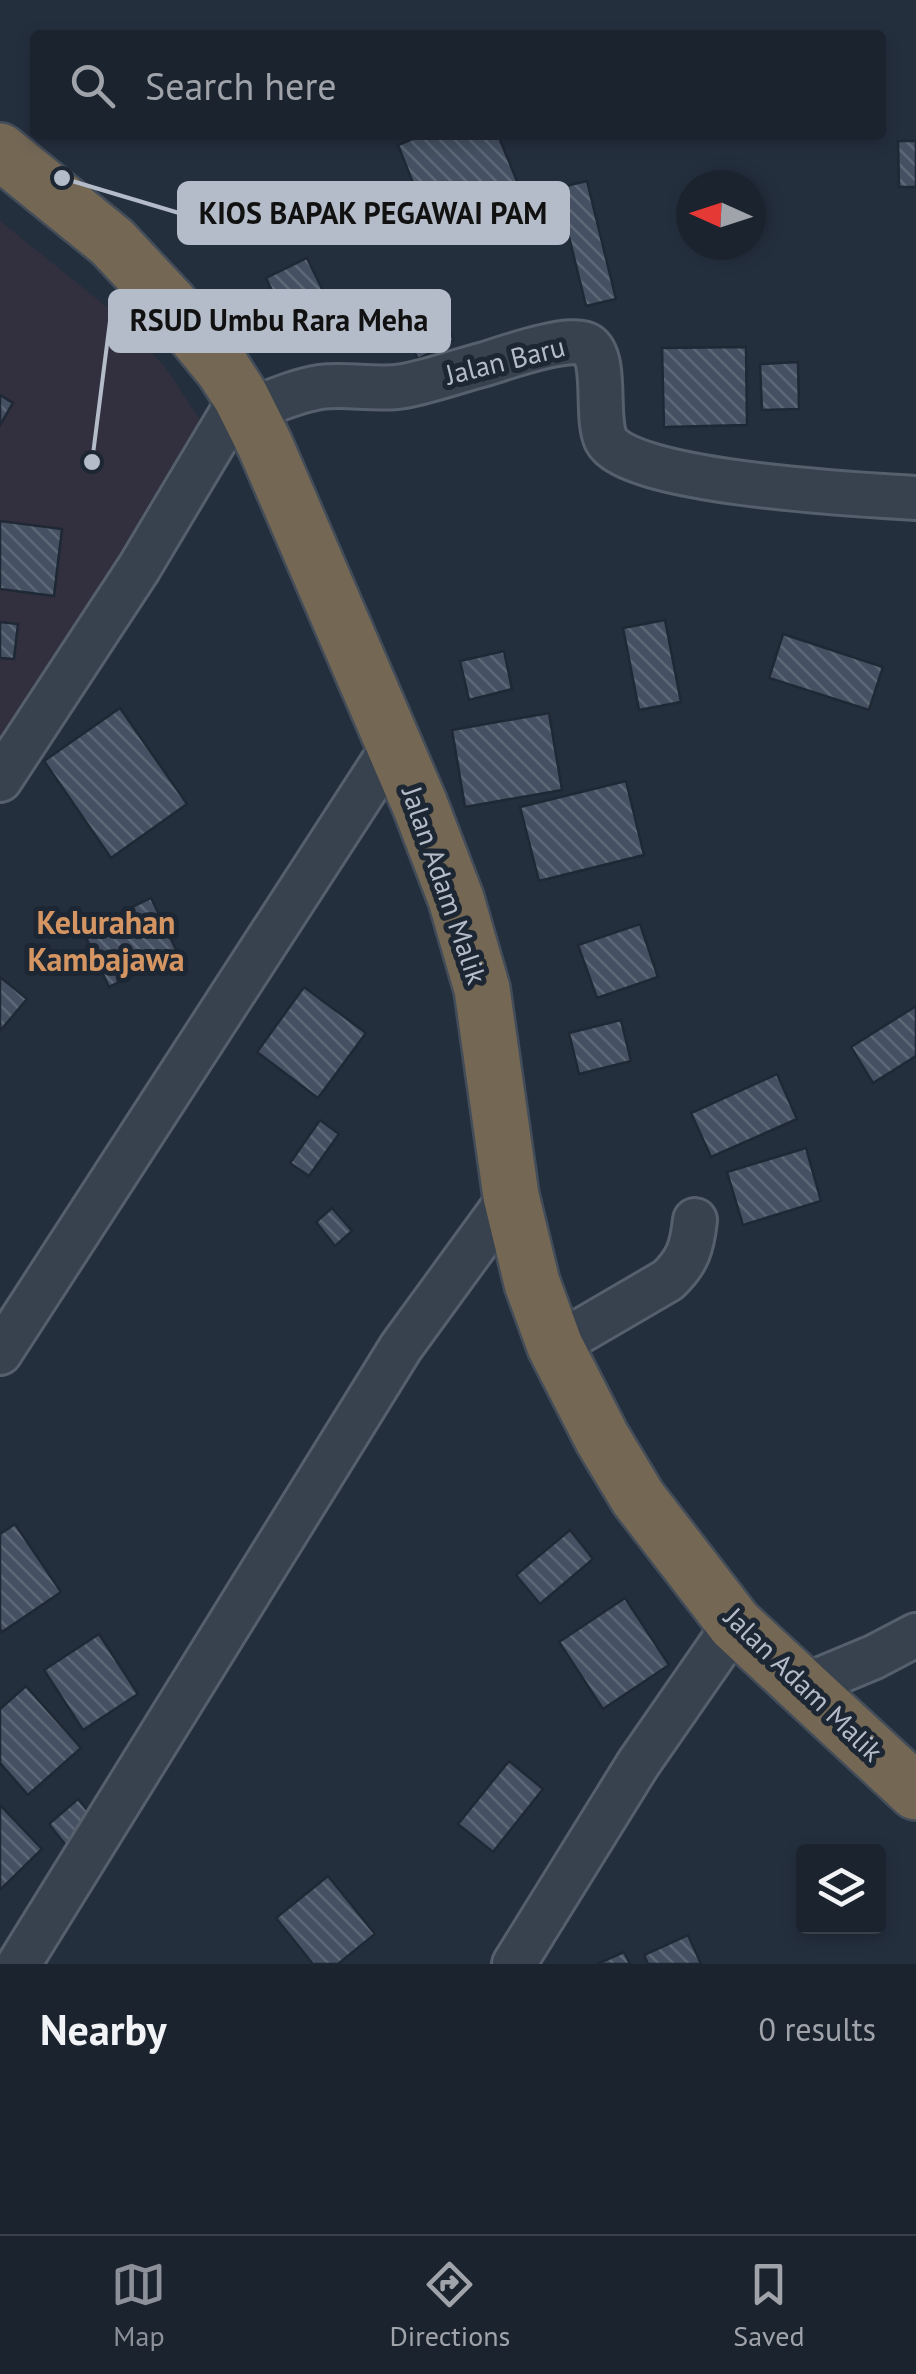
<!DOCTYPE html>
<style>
body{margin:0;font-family:"PT Sans",sans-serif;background:#282f3a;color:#f1f3f6}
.controls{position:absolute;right:30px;bottom:30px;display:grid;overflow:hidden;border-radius:10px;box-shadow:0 5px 15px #0003}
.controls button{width:90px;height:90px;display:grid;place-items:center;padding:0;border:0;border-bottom:2px solid #39404a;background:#1b232e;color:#f1f3f6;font:50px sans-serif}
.compass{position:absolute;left:676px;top:170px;width:90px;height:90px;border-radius:50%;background:#1b232e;box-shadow:0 5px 15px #0003;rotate:273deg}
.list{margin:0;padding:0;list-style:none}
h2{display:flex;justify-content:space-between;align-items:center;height:130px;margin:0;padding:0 40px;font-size:42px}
h2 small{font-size:32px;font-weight:400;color:#a0a4aa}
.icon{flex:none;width:55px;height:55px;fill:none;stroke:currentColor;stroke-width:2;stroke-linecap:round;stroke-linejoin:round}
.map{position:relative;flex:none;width:916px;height:1964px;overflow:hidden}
.search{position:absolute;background:#1b232e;box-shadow:0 5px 15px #0003;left:30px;right:30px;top:30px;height:110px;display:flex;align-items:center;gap:25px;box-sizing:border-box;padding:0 35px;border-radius:10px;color:#a0a4aa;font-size:38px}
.sheet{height:270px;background:#1b232e}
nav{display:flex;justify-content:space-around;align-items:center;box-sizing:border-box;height:140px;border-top:2px solid #39404a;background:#1b232e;font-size:28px;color:#a0a4aa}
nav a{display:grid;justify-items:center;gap:5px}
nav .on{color:#8c9099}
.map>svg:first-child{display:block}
.medical{fill:#32303f}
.building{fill:url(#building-back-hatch);stroke:#1f2835;stroke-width:2.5}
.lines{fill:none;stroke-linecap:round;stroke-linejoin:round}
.minor-casing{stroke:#565f6c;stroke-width:48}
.highway-casing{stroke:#434c59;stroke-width:60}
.minor{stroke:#38414e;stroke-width:42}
.highway{stroke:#746855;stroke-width:55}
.labels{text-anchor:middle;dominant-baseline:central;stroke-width:10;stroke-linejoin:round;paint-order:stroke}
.street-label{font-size:28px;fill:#b4bcc9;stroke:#1d2633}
.quarter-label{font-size:32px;font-weight:bold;fill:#d59563;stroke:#1d2633}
.leader{fill:none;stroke:#b4bcc9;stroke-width:4}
.callout-dot{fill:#b4bcc9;stroke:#1d2633;stroke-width:4}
.callout{fill:#b4bcc9;stroke:#b4bcc9;stroke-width:4}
.callout-label{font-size:30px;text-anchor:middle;font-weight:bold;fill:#111}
</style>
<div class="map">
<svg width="916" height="1964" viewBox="0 0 916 1964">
<defs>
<pattern id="building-back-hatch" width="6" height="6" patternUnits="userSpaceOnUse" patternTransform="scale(2.5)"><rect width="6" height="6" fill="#455162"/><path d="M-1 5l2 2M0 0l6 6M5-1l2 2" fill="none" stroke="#5d6877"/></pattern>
</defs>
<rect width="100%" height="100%" fill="#242f3e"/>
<path class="medical" d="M0,221L113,312L165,367L204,426L163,498L0,741Z"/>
<g class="building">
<path d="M422,135H498L524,198L433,234L398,145Z"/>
<path d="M898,141H916V187H899Z"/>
<path d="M587,181L616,299L586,306L557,188Z"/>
<path d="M307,258L342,330L300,350L266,278Z"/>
<path d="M429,292L454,340L418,359L394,311Z"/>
<path d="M746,347L747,425L664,427L662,348Z"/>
<path d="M798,362L799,409L762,410L760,364Z"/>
<path d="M0,395L13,403L0,425Z"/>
<path d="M0,521L62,529L54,596L0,589Z"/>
<path d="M665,620L681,702L639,710L623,628Z"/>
<path d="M0,622L18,624L14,659L0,658Z"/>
<path d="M783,634L883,667L869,710L769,678Z"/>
<path d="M504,651L512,689L469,700L460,661Z"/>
<path d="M120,708L187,804L111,858L44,761Z"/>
<path d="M549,713L562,790L465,807L452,730Z"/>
<path d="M626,781L644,855L539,881L520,807Z"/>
<path d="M151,898L178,954L109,987L83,931Z"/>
<path d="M640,924L658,977L597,998L578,945Z"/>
<path d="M0,977L27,999L0,1031Z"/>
<path d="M304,987L366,1033L318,1098L257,1052Z"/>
<path d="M916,1006V1056L873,1083L851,1047Z"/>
<path d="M621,1020L631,1061L579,1074L569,1033Z"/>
<path d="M777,1074L797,1119L711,1157L691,1113Z"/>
<path d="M320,1120L339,1134L309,1176L290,1163Z"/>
<path d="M806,1148L821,1201L743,1225L727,1172Z"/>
<path d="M332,1208L352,1231L335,1246L316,1222Z"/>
<path d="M15,1524L61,1592L2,1632L0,1629V1534Z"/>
<path d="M570,1530L593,1559L540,1604L516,1575Z"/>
<path d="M625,1598L669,1665L603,1709L559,1642Z"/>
<path d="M99,1634L138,1694L83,1730L44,1670Z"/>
<path d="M26,1686L81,1748L28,1795L0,1763V1709Z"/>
<path d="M509,1761L543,1789L493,1852L458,1824Z"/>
<path d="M78,1799L102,1828L72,1853L49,1824Z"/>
<path d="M0,1805L42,1849L0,1890Z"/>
<path d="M328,1876L375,1934L338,1964H313L276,1918Z"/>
<path d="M688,1935L701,1964H648L644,1955Z"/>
<path d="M624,1952L630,1964H597Z"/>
</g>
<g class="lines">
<g class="minor-casing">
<g id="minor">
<path d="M248,411C271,402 295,391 320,387C348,383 376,391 404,386C431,381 458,371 485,364C504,358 572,334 588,345C608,359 595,417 606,440C627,483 866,495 916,498"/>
<path d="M0,780L139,568L241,397"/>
<path d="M555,1346L668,1280C688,1261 692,1247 695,1220"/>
<path d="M0,1353L394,745"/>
<path d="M802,1687L874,1657L916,1635"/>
<path d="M19,1964L401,1347L511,1196"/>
<path d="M514,1964L638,1764L735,1624"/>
</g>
</g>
<g class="highway-casing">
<path id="highway" d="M0,151L112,242L169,303L223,369L241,397L265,445L420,805L456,899L482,989L511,1196L532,1283L555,1346L602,1438L638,1498L735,1624L916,1792"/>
</g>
<use href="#minor" class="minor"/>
<use href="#highway" class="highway"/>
</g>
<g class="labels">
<g class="street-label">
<text transform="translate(505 360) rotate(-14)">Jalan Baru</text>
<text transform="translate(445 885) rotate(71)">Jalan Adam Malik</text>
<text transform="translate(804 1684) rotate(44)">Jalan Adam Malik</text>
</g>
<g class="quarter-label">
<text x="106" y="922">Kelurahan<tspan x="106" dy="37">Kambajawa</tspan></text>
</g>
</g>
<path class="leader" d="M62 178L179 213M92 462L110 321"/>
<g class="callout-dot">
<circle cx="62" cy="178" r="10"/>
<circle cx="92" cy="462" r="10"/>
</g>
<g class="callout">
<rect x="179" y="183" width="389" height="60" rx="10"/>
<rect x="110" y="291" width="339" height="60" rx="10"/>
</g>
<g class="callout-label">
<text x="373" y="224">KIOS BAPAK PEGAWAI PAM</text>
<text x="279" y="331">RSUD Umbu Rara Meha</text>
</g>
</svg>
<div class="controls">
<button><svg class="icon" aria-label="layers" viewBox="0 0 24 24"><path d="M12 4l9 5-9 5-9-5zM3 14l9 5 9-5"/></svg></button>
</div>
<svg class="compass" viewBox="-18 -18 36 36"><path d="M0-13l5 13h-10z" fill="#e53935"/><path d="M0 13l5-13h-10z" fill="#a0a4aa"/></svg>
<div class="search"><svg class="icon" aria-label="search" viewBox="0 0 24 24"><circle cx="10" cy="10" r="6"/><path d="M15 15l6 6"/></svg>Search here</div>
</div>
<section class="sheet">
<h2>Nearby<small>0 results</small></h2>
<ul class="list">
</ul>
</section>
<nav>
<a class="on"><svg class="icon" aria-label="map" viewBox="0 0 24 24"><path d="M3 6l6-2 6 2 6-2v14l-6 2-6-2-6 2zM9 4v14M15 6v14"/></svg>Map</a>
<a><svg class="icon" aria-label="directions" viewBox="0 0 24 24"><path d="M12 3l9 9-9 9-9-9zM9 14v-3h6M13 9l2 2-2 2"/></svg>Directions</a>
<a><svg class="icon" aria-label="saved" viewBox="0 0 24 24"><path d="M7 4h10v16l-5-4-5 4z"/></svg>Saved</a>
</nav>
